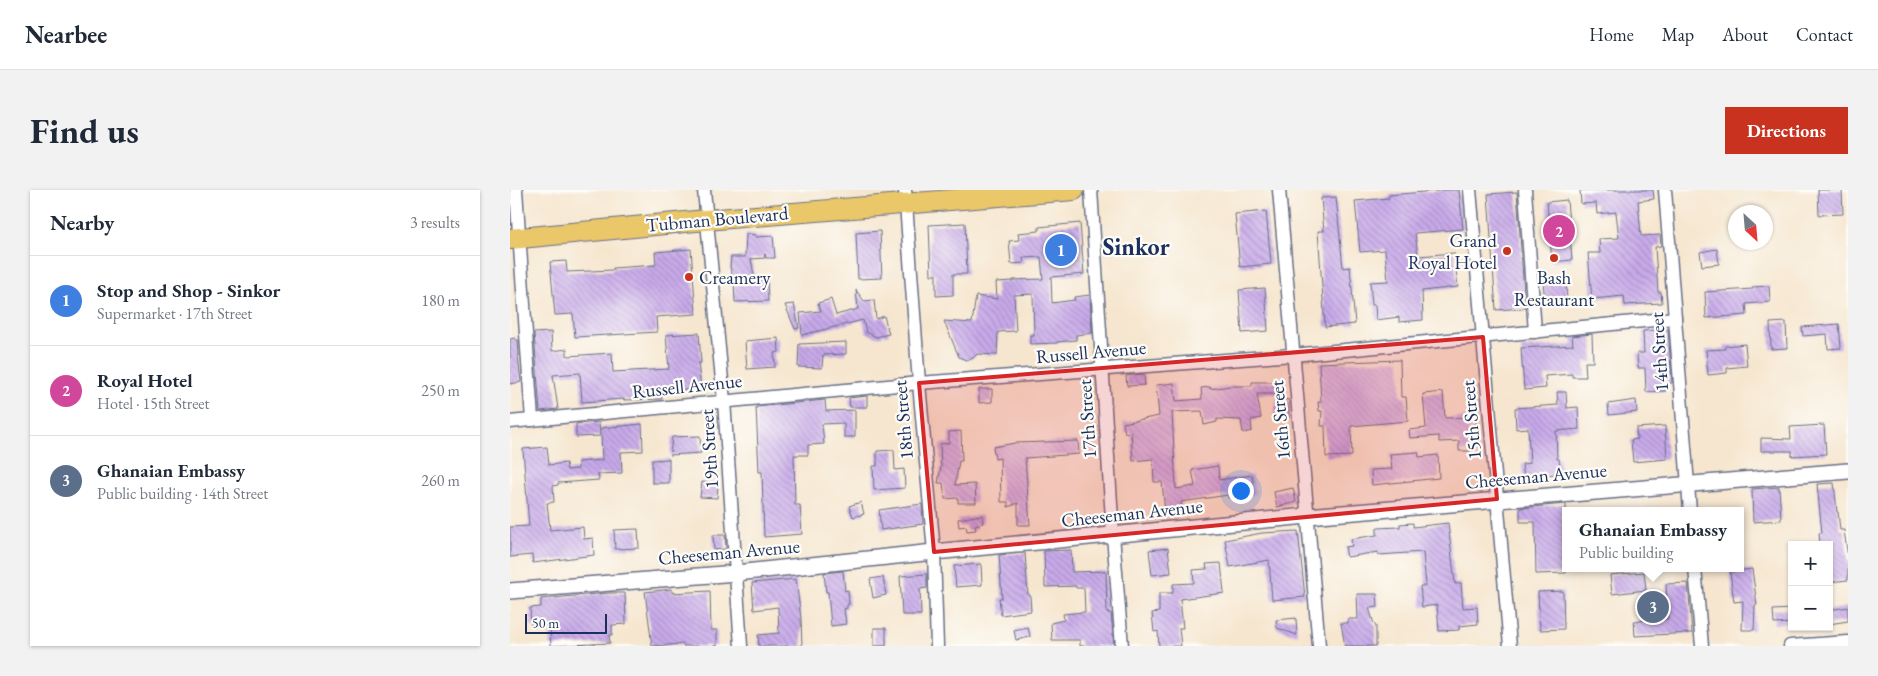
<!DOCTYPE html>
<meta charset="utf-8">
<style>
body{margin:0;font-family:"EB Garamond",serif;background:#f2f2f3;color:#1f2937}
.controls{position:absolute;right:15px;bottom:15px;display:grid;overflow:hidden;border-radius:0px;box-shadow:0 1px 4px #0004}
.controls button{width:45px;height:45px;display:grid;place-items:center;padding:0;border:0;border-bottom:1px solid #e0e1e3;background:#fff;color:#1f2937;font:25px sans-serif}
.compass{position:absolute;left:1218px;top:15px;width:45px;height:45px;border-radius:50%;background:#fff;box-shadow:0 1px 4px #0004;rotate:154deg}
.scale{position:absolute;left:15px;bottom:12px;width:82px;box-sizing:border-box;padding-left:5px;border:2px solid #1b2f5e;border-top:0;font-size:14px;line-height:18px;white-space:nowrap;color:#1b2f5e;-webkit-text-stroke:4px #fdfcf7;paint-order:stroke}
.you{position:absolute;left:730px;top:300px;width:18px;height:18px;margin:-12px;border:4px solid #fff;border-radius:50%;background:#1a73e8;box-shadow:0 0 0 8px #1a73e833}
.badge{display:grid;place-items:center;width:32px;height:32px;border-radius:50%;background:#c8321e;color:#fff;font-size:16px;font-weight:700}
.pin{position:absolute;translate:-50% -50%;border:2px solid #fff;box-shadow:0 1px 5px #0006}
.popup{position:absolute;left:1052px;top:317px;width:182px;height:65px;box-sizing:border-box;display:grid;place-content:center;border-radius:0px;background:#fff;filter:drop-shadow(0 1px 4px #0005);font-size:16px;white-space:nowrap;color:#747a83}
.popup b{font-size:19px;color:#1f2937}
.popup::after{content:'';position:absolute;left:50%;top:100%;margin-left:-10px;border:10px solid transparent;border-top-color:#fff}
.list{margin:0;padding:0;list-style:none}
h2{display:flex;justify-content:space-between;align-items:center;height:65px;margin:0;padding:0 20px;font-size:21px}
h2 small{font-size:16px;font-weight:400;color:#747a83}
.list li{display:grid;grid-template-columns:32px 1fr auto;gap:15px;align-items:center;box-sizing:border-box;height:90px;padding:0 20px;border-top:1px solid #e0e1e3}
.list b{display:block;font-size:19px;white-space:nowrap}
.list p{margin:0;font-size:16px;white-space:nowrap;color:#747a83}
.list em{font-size:16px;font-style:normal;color:#747a83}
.map{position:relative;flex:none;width:1338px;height:456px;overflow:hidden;border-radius:0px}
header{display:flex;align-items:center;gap:30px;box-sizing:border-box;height:70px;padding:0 25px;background:#fff;border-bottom:1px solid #e0e1e3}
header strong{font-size:24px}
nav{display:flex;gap:28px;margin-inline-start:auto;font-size:18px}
.intro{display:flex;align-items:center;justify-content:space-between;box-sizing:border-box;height:120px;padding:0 30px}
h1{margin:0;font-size:35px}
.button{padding:12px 22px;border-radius:0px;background:#c8321e;color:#fff;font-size:18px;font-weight:700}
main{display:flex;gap:30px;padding:0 30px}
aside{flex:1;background:#fff;border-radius:0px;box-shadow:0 1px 4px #0004}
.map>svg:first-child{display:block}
.building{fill:url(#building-back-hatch)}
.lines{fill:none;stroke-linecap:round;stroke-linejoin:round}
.minor-casing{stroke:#686f86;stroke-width:15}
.tertiary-casing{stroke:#686f86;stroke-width:18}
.trunk-casing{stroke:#686f86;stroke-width:22}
.minor{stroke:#fff;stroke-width:12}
.tertiary{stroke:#fff;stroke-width:15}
.trunk{stroke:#eac769;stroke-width:20}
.marked{fill:#d62828;fill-opacity:0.2;stroke:#d62828;stroke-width:4;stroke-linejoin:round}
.poi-dot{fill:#c8321e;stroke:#fdfcf7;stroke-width:2}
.labels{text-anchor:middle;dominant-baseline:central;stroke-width:4.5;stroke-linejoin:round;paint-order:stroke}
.street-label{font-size:19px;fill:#1b2f5e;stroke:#fdfcf7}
.poi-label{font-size:19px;fill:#1b2f5e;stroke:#fdfcf7;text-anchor:end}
.district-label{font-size:24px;font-weight:bold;fill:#1b2f5e;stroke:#fdfcf7}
</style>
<header>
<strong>Nearbee</strong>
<nav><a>Home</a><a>Map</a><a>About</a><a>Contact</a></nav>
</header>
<div class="intro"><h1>Find us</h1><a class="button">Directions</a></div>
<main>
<aside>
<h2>Nearby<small>3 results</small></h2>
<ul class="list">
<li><span class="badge" style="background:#3f7fe0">1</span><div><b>Stop and Shop - Sinkor</b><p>Supermarket · 17th Street</p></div><em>180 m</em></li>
<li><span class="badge" style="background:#d1479c">2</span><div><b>Royal Hotel</b><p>Hotel · 15th Street</p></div><em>250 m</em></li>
<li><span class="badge" style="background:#5c6f8a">3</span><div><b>Ghanaian Embassy</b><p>Public building · 14th Street</p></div><em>260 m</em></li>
</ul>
</aside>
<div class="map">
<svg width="1338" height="456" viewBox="0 0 1338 456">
<defs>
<pattern id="building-back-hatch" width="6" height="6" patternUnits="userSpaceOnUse" patternTransform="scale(1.25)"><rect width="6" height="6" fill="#c9aaea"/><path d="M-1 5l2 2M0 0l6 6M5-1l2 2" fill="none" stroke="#a28bc1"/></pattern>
</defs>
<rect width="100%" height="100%" fill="#fdfcf7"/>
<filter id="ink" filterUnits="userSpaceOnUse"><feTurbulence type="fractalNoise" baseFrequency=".02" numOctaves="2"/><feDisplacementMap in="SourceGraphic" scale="10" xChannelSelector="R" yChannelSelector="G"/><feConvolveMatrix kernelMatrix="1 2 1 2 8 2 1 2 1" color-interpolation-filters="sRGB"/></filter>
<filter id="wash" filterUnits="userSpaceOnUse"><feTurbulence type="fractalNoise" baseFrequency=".0096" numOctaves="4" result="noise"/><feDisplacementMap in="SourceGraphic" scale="20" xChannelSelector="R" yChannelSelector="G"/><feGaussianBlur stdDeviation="1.12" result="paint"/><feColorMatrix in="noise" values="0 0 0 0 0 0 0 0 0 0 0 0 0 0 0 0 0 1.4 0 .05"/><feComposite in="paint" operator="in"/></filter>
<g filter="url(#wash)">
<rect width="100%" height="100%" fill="#f6e6cf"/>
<g id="blocks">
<g class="building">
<path d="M936,0H949L953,39L905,43L908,66L944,63L948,97L912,101L913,130L889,132V127L866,130L865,115H862L860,92L878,91L875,60L850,62L845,11L879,8V5Z"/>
<path d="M1070,0H1143L1144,9L1128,11L1131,46L1150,45L1151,56L1145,57L1148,102H1151L1152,113L1115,115L1114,106L1082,109L1078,63H1090L1089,49L1109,48L1106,22L1087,24L1086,13L1071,14Z"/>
<path d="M1308,0H1332L1333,24L1309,25Z"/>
<path d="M1007,2L1015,118L986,120L978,4Z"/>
<path d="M826,7L833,78L840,77L845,134L815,137L808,41H814L811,8Z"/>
<path d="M1057,10L1062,70L1042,72L1037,12Z"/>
<path d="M756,21L761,74L730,77L725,24Z"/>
<path d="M455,33L457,84H443V105L426,106V85H421L419,35Z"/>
<path d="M570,33L574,84L541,87L542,113L565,110L564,107L580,105L582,143L566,145V150L547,152V153L520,154V145H524L523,104L504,105L506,141L488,142L487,165L467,164L463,168L456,170L449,167L434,131L462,133L466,106L487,109L486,92L503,91V90L533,89L531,67L513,68L514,73L501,74L499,51L509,50L508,43L529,41V37Z"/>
<path d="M370,41L372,88L348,89L346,43Z"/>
<path d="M236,44L246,45V47L263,46L265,68H256L255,64V68L241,69L245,91L257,90L258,111L225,112L224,91L220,77L221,67H235Z"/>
<path d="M181,59L186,124L146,127L147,142L65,147L63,124L45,125L40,72L56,71L57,82L103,80V78L146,75L145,62Z"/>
<path d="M1207,59L1209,74L1192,76L1190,62Z"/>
<path d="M1056,88L1057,114L1035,115L1033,90Z"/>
<path d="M1259,96L1260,112L1236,114L1237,125L1196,128L1195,102L1243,99V97Z"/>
<path d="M755,98L758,141L732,143L729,100Z"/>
<path d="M346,100L354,111L364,110L366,129L374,126L379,144L366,147L356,142L353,130L292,145L290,123L311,121L308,113L321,109L326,125L348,119Z"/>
<path d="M284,114L289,138L285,139L275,115Z"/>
<path d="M1276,132L1277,158L1261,159L1260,133Z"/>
<path d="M1329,134L1331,158L1318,159L1317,144L1293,146L1292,137Z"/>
<path d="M1158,139L1162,193H1156V201L1136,202L1135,178H1128L1127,163H1134L1133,141Z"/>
<path d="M41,142L42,161L57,159V166L102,163L103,182L159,179L156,145L189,143L191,173H188L191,198L151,202L152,209L114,210V209L72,212L70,183L43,185L48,219L30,221L24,143Z"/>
<path d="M1082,144L1083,172H1075L1076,187H1062V184L1035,186L1036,198L1014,200L1011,158L1063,155L1062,146Z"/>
<path d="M5,148V150H8L9,166H8L11,192L0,194V149Z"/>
<path d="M268,148L269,162L264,163L265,177L237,179L235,151Z"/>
<path d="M336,152V164L313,165L312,178L288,177L289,154Z"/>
<path d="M1235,154L1237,176L1217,178V183L1198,185L1196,160L1215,159V156Z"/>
<path d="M890,170L891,207H896L898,231L841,236L842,266L816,267L815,236H811L812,221H809L808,212H811L809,173Z"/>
<path d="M634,184L635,195L617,196L616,186Z"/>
<path d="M742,192H769V204H747L751,228L741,230L742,241L733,243L731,230L707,229V232L694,235L692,221L662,222L666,299L685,296L682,280L708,276L709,290L742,285L745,305L718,308V305L671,312L672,320L655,322L652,292H644L643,269L623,271L621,242L615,243L613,233L649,226L646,195L664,193L666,211L692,209L691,198L700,197V199L720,196H742Z"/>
<path d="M469,199H482V212L469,213Z"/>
<path d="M933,202L935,228L966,227V238H959L960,261H949V251L929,252V246L900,248L899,240L916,238L913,204Z"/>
<path d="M1047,202H1056L1057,218L1068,217L1069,239L1046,241L1047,269H1049L1051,283L1014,288L1012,274L1020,273L1018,238L1006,239L1005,218L1048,215Z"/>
<path d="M357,206V217H340L339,208Z"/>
<path d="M767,208L779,210V228L764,225Z"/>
<path d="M315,210L316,221L345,220V247H334V233L312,234L314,254L298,255V265H284L285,315H290L292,344L254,347L252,282H249L246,217Z"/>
<path d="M1126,210L1127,222L1099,225L1098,214Z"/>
<path d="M89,232L90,246L66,247V234Z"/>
<path d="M132,234L133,261L111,262L112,283L88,284L89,290L48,293V295L43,296L44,312L37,313L40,340L73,337L74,349L83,348L84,365L23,373L22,365L0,367V337L19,336L13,259L37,257L39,275L56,273L57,280L68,279V272L92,270L91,238Z"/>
<path d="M1314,235L1316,264L1282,266V261H1251V248L1281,249L1280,237Z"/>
<path d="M1155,236L1157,269L1123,272L1121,250L1127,249L1126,238Z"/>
<path d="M451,241L452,271H449L445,295L465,294L466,313H448V308L435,309L433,293H428L431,277L430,254L439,253V242Z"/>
<path d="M190,246L191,263L160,265L162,247Z"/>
<path d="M568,251L569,264L515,268L520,335H508V313L498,317V312H491L490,268L485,269L483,257L505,253Z"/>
<path d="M384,260L385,280L394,279L395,298L364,300L363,276H367V261Z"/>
<path d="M908,262L909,267L928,265L929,288L862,295L861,280L882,279L880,264Z"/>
<path d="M159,269V293H142V270Z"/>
<path d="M192,292L208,294L207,308L190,307Z"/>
<path d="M1324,293L1327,322H1328L1330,340H1334L1338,368V390L1319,392V355H1310L1309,343H1312L1307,294Z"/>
<path d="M1269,297L1271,330L1243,332L1242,299Z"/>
<path d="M783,298L786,312L767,317L764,302Z"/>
<path d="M351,312L354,324L343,327L339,316Z"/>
<path d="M412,314L413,334L371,340L369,320Z"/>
<path d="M1056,314V383L1026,384L1025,332H1010V318Z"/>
<path d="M472,325L473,333L465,335L466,340L457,341L456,336L449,337L448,329Z"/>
<path d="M903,333V337L938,333L945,394L951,393L953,418L967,417L968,434L949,436V440L929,441L927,415L912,417L910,396H916L913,362L868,365V362L837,367L835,357L842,356L841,349L867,345V338L890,337V334Z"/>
<path d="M128,339L129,358L105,359L104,340Z"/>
<path d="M788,341L795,407L762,410L759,370L720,377L715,350L752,343Z"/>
<path d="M203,345H215L216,359L204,360Z"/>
<path d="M658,358L661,383L642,385L639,360Z"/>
<path d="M561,360L562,382L596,381L597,423H601L604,456H570V450H542L541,433L554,430L553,424L575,422L574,398H566V396L535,397L534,361Z"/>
<path d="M515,363L518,405H520L521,421L491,425L489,408H492L489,365Z"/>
<path d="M711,373L714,403L670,409L673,438H669L671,456H649L648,441L644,442L642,423L649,422V403H663V394L684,393L683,380L697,379L696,374Z"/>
<path d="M471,374L472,395L446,397L444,376Z"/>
<path d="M1242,379L1247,415H1245L1244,440H1232L1233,411L1224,412L1220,382Z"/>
<path d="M333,381L335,401L338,400L339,414L337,415V418L334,419L336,434L321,436L318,402H316L314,383Z"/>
<path d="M1134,382L1136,400L1102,404L1100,385Z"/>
<path d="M417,384V398L410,399L411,425H392L390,386Z"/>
<path d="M373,387L376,405L363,408L360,389Z"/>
<path d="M286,389L291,429L292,456H249L248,445L269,443L268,417L244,420L242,393Z"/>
<path d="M1178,393L1182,443L1125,446L1124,431L1158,429L1156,394Z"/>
<path d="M162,399V403L200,401L201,440H207V456H173V454L142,456L135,402Z"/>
<path d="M1053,401L1054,439L1030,440L1028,402Z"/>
<path d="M98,403H115L116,434L102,435V445H99L100,453L41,456L40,434L21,436L20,418L31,417V409Z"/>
<path d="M847,404H867L868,417L859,418L864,434L866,436V456H835L831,433H838V429H848Z"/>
<path d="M1338,417V431L1319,434V420Z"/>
<path d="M1282,419V433L1264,434L1263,420Z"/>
<path d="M786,428L787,445L767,438L766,430Z"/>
<path d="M518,437L520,447L506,450L504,440Z"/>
<rect x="364" y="438" width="12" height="18"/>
</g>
</g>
</g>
<g filter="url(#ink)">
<use href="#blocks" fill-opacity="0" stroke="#686f86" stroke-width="1"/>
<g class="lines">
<g class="minor-casing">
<g id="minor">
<path d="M6,0L22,230"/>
<path d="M194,0L214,211L231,456"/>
<path d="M395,0L409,193L424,362L427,456"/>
<path d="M581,0L603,345L612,456"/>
<path d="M769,0L809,456"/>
<path d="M960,0L1000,456"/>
<path d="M1015,0L1025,142"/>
<path d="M1155,0L1180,321"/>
<path d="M0,232L409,193L783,165L1165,128"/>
<path d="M1185,378L1192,456"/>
<path d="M1280,456L1338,452"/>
</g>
</g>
<g class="tertiary-casing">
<path id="tertiary" d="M0,401L226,383L424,362L797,326L1338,281"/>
</g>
<g class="trunk-casing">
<path id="trunk" d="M0,49L196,30L564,0"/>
</g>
<use href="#minor" class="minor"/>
<use href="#tertiary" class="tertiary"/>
<use href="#trunk" class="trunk"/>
</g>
</g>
<path class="marked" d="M973,147L987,309L424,362L409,193Z"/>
<g class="poi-dot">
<circle cx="997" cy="61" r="5"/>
<circle cx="1044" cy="68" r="5"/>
<circle cx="179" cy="87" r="5"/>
</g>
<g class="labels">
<g class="street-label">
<text transform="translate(207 29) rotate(-5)">Tubman Boulevard</text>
<text transform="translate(581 162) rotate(-5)">Russell Avenue</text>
<text transform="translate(1149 162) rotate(-94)">14th Street</text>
<text transform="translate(177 196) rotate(-6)">Russell Avenue</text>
<text transform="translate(577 229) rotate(-94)">17th Street</text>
<text transform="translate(393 230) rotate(-95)">18th Street</text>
<text transform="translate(770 230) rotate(-95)">16th Street</text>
<text transform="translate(961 230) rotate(-95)">15th Street</text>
<text transform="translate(199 259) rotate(-94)">19th Street</text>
<text transform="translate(1026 286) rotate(-5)">Cheeseman Avenue</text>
<text transform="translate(622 323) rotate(-6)">Cheeseman Avenue</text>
<text transform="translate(219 362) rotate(-5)">Cheeseman Avenue</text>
</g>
<g class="poi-label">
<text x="987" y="50">Grand<tspan x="987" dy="22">Royal Hotel</tspan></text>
<text x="189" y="87" text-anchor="start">Creamery</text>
<text x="1044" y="87" text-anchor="middle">Bash<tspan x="1044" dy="22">Restaurant</tspan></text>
</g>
<g class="district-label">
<text x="626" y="56">Sinkor</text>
</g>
</g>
</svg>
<div class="controls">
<button>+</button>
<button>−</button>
</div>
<svg class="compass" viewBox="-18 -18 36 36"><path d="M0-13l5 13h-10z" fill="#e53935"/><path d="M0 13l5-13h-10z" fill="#747a83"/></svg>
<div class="scale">50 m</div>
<div class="you"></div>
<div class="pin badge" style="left:551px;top:60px;background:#3f7fe0">1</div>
<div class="pin badge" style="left:1049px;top:41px;background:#d1479c">2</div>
<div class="pin badge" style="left:1143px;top:417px;background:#5c6f8a">3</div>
<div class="popup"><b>Ghanaian Embassy</b>Public building</div>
</div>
</main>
